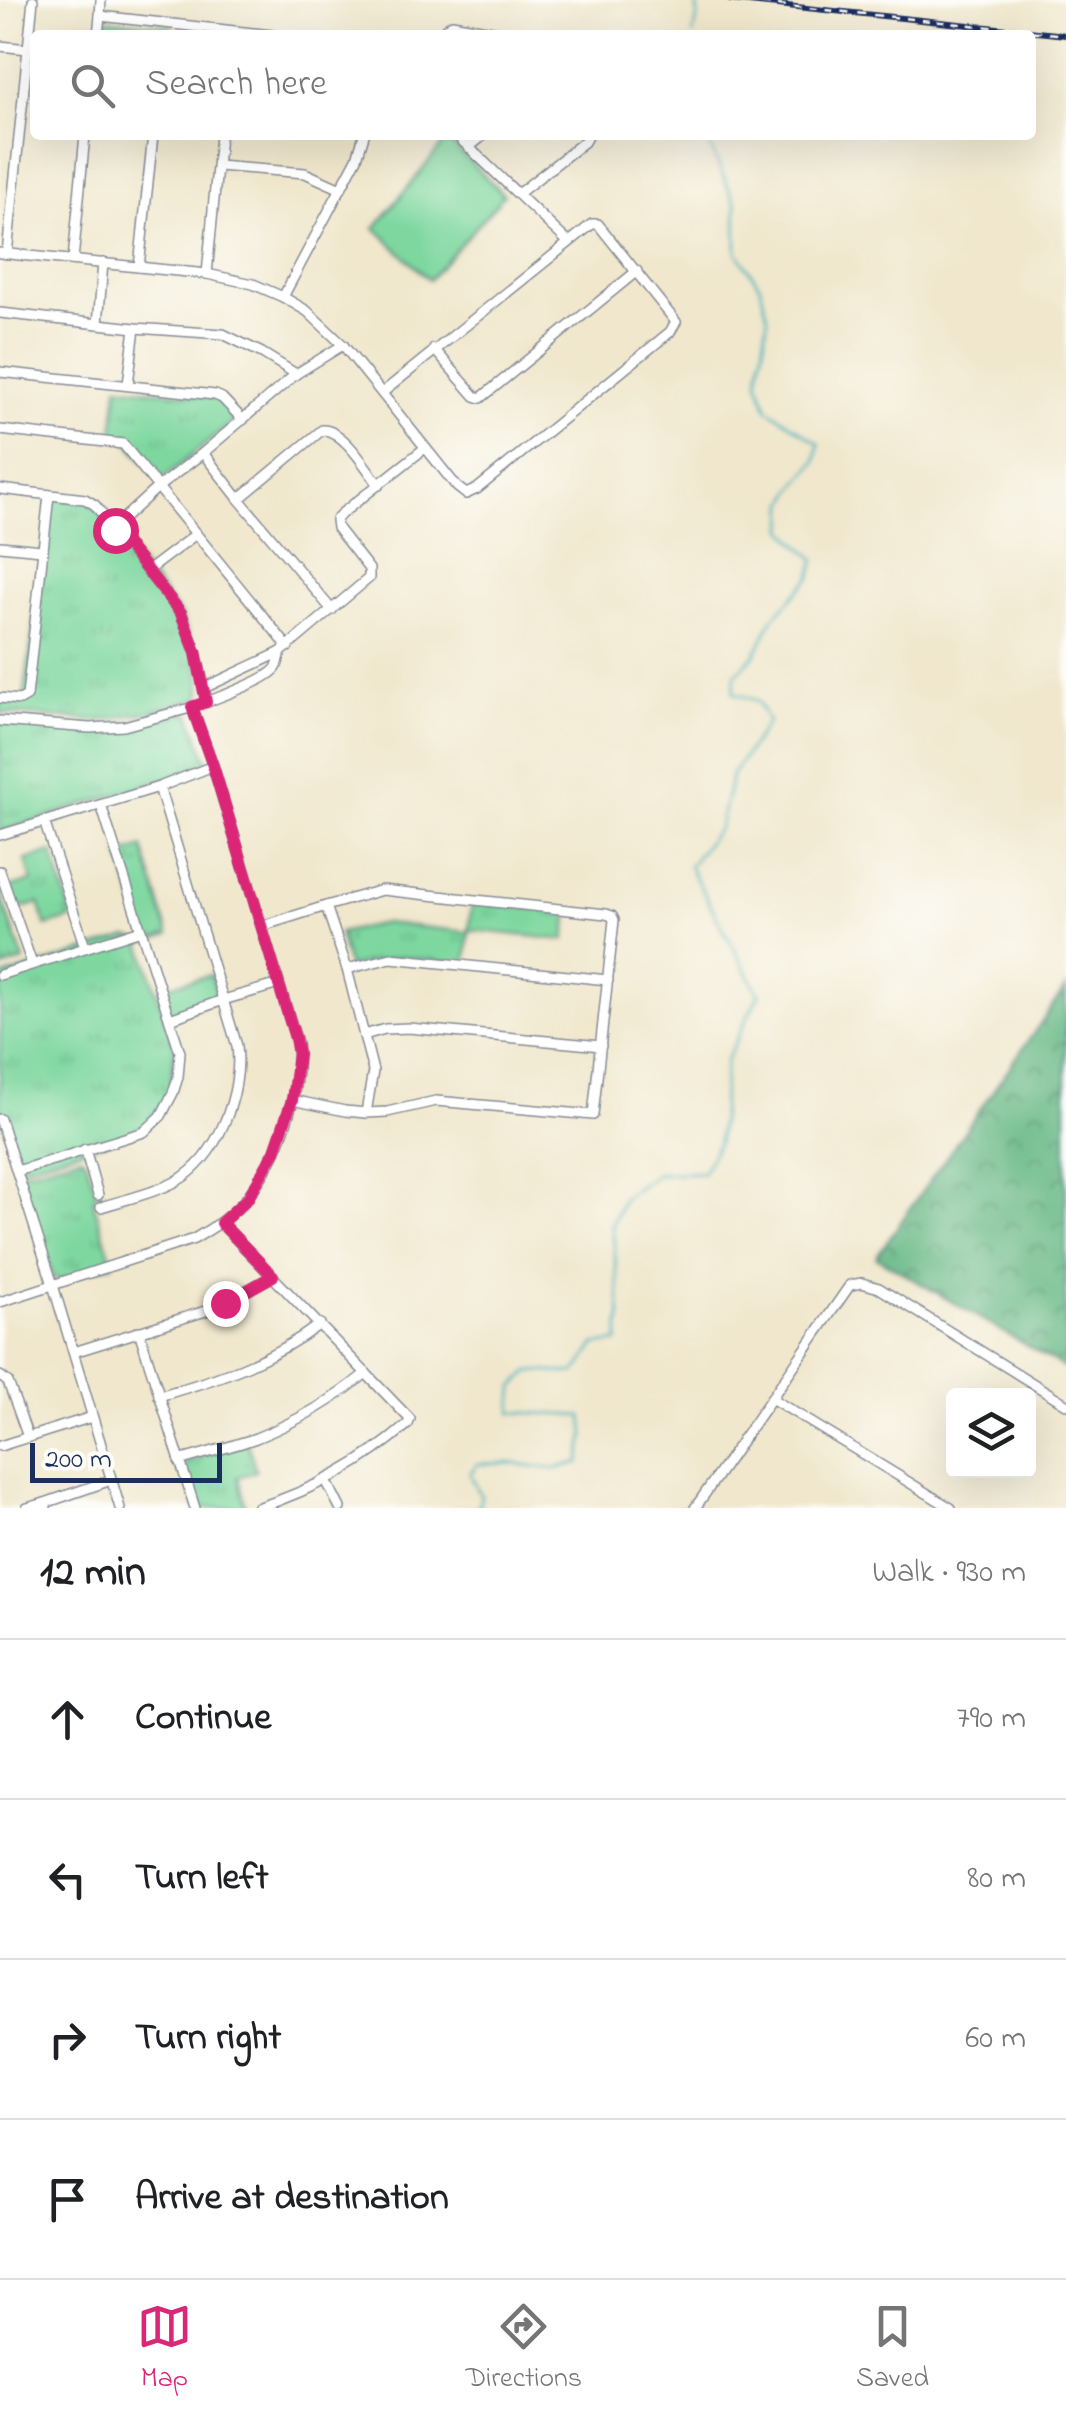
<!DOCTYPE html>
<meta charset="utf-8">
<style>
body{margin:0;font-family:"Indie Flower",sans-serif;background:#f2f2f2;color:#202124}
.controls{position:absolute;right:30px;bottom:30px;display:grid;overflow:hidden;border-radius:10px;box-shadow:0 10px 40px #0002}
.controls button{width:90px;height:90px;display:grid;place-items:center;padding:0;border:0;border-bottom:2px solid #e0e0e0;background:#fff;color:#202124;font:50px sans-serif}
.scale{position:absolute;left:30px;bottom:25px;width:192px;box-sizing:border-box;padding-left:10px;border:5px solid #1b2f5e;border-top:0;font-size:28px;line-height:35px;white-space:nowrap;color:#1b2f5e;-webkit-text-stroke:8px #fdfcf7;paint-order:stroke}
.stop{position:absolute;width:30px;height:30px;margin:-22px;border:8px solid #db2777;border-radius:50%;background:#fff}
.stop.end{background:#db2777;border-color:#fff;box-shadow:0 2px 10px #0008}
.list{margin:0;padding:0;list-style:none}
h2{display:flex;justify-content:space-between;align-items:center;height:130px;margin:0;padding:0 40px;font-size:42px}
h2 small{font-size:32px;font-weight:400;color:#757577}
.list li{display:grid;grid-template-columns:65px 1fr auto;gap:30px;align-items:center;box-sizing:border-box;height:160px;padding:0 40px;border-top:2px solid #e0e0e0}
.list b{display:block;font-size:38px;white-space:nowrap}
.list em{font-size:32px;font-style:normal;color:#757577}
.icon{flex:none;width:55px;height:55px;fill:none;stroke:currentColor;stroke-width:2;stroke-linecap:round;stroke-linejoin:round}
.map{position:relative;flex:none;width:1066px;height:1508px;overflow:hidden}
.search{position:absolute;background:#fff;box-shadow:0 10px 40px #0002;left:30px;right:30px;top:30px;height:110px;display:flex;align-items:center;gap:25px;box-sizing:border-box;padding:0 35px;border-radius:10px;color:#757577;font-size:38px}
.sheet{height:770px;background:#fff}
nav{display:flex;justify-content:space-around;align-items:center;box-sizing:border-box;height:140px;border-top:2px solid #e0e0e0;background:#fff;font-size:28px;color:#757577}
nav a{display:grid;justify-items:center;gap:5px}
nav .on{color:#db2777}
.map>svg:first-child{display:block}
.grass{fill:url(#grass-tufts);stroke:#4c837e;stroke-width:2.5}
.forest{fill:url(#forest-crowns);stroke:#407472;stroke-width:2.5}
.pitch{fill:#7dd79e;stroke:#4c837e;stroke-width:2.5}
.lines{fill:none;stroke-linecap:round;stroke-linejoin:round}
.stream{stroke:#42b1be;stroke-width:2.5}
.minor-casing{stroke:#868b95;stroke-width:12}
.minor{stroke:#fff;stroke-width:9}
.rail-casing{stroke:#1b2f5e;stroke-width:6}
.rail{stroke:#fdfcf7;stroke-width:2.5;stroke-dasharray:8;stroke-linecap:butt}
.route{stroke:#db2777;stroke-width:12}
</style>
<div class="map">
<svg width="1066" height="1508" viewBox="0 0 1066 1508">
<defs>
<pattern id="grass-tufts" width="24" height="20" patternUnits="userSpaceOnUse" patternTransform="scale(2.5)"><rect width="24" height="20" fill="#7dd79e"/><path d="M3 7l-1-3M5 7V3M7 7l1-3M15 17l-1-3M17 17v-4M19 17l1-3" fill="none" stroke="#6bb98a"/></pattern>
<pattern id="forest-crowns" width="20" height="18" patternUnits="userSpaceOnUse" patternTransform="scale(2.5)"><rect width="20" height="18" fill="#66b885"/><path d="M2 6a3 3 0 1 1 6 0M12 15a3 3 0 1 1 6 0" fill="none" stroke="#539670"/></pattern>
</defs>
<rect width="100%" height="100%" fill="#fdfcf7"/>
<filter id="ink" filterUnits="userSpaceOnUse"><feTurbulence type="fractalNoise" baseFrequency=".01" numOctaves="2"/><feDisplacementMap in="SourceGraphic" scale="20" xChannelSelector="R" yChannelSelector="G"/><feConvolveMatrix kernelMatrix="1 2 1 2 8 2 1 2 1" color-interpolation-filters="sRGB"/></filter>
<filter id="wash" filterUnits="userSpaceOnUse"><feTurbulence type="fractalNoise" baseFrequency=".0048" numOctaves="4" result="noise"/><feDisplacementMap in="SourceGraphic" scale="40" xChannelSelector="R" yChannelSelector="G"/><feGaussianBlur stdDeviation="2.25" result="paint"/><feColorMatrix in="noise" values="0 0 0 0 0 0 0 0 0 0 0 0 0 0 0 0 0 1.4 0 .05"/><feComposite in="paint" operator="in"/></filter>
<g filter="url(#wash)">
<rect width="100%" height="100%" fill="#f0e7cc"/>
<g class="grass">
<path d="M102,19L172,26L171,35H101Z"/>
<path d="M118,386L217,398L232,415V423L160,481L125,438L113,436Z"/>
<path d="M50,497L85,501L94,505L180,614C189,634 205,677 200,698L150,712L97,721L0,713V701L24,700Z"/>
<path d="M185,713L190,714L207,761L205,766L0,832V723L90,730Z"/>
<path d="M143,847L169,935L147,942L120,855Z"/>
<path d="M52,852L73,918L46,926L39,903L16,910L9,888L32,881L26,860Z"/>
<path d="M0,891L24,961L0,969Z"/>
<path d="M472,902L569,912L565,940L469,930Z"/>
<path d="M384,923L469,932L466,964L400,957L348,967L339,933Z"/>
<path d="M128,937L140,940L175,1048L171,1080L166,1099L143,1128L129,1135L18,1168L0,1115V978Z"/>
<path d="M211,975L218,996L215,1000L174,1014L169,1012L162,987Z"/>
<path d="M81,1156L86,1160L97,1195L93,1201L113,1264L59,1280L53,1277L18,1173Z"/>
<path d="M247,1442L256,1471L238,1477L246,1508H197L183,1467L187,1461Z"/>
</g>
<path class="forest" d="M1066,987V1369L876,1257Z"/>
<path class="pitch" d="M447,139L504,195L429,280L375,228Z"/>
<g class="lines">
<g class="stream">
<path d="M693,35L698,15L696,0"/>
<path d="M478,1508L481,1496L470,1474L477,1464L509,1463L555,1469L580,1462L585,1436L583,1416L512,1412L514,1387L530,1371L575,1373L595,1345L618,1342L621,1316L612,1225L623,1198L656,1174L703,1172L718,1143L726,1061L759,994L689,866L719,828L732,775L768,722L758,701L734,693L735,675L755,655L773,618L811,577L815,559L794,540L785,529L786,503L797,484L816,461L819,443L768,409L758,381L768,317L760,286L737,252L736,204L705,135"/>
</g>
</g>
</g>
<g filter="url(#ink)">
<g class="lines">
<g class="minor-casing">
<g id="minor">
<path d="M100,16L101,0"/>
<path d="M499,34L525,35"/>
<path d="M98,35L100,16L272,35"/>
<path d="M444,35L445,29L452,24L503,33"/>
<path d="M0,46L28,49"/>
<path d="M456,135L568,242"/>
<path d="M469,147L484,135"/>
<path d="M218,166L305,173L341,189"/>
<path d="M519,193L584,142L588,135"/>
<path d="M0,253L207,274L253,284L283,297L307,311L343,345L457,487L466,494L477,489L670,332L676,322L598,224H592L382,393"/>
<path d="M7,254L33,0"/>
<path d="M73,260L85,135"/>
<path d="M139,267L153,135"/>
<path d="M207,274L220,135"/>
<path d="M283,297L357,158L364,135"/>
<path d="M0,313L135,328L223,334L262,353L296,374"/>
<path d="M98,324L103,263"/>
<path d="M343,345L296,374L203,453L158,487L113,528L181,613L196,652L207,702C221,696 268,680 276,668C279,663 279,657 281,652L369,578V569L337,528L336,520L341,514L425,448"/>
<path d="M434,349L475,396L481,398L637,271"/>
<path d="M0,372L215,395L222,398L243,420"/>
<path d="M128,384L135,328"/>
<path d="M0,430L123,444L288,647"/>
<path d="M203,453L239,499"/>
<path d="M0,489L85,499L95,505L113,528"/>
<path d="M0,546L42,550"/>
<path d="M147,571L196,534"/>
<path d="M332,610L239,499L322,430C343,429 366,468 379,485"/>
<path d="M204,688L281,652"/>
<path d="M0,698L20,700L27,696L49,495"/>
<path d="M0,721L90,728L124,726L194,707"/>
<path d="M44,821L85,947"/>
<path d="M0,835L159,787L213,766"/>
<path d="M0,871L32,964"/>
<path d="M326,906L382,890L606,914L612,916L614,920L593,1115L436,1101L387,1112L366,1113"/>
<path d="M262,926L326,906L347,969L373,1071L366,1113L345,1111L292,1100"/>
<path d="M347,969L391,958L608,980"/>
<path d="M0,975L141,930"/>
<path d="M170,1019L223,1000L279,984"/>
<path d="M364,1035L385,1029L409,1028L601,1046"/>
<path d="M0,1119L53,1285L120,1508"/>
<path d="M85,1149L98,1195"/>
<path d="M17,1171L144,1132L161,1116L173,1093L178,1077L180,1052L101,805"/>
<path d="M101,1207C126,1199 152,1194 175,1182C218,1159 243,1092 237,1046L159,787"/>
<path d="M221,1223L410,1419L408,1424C364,1463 313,1490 257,1508"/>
<path d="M0,1302L194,1239C214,1227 234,1215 248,1196C280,1156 301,1095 297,1043L213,766L192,707"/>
<path d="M139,1331L195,1508"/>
<path d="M74,1352L212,1309L273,1276"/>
<path d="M0,1376L8,1382L28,1437"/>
<path d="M159,1396C218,1379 271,1361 320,1324"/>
<path d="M771,1398L951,1508"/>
<path d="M0,1446L92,1417"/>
<path d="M179,1461C205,1453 231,1447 256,1438C296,1422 334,1400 366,1373"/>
<path d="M326,1480L340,1508"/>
<path d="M27,1508L45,1503"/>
<path d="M46,1508L45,1503L111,1480"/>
<path d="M695,1508L850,1285L862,1283L879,1288L1066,1404"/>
</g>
</g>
<use href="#minor" class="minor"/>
<g class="rail-casing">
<path id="rail" d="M730,0L1066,35"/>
</g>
<use href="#rail" class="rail"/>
</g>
</g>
<g class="lines" filter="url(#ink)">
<path class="route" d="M115,530L181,613L196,652L206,702L192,707L213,766L295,1038L298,1054L292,1100L275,1151L248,1198L221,1223L273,1276L225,1303"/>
</g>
</svg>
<div class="controls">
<button><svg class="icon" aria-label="layers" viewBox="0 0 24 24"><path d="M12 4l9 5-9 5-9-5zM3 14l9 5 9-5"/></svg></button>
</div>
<div class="scale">200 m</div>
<div class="stop" style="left:115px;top:530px"></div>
<div class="stop end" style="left:225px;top:1303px"></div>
<div class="search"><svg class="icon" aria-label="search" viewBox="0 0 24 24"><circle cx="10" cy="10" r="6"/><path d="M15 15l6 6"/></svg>Search here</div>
</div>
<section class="sheet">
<h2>12 min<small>Walk · 930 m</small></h2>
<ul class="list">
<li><svg class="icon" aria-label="ahead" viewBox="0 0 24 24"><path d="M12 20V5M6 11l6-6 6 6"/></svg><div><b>Continue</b></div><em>790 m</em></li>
<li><svg class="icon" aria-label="left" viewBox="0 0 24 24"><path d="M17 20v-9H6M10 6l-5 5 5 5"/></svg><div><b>Turn left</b></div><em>80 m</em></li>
<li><svg class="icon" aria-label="right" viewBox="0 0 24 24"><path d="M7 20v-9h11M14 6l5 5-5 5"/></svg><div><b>Turn right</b></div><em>60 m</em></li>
<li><svg class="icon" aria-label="arrive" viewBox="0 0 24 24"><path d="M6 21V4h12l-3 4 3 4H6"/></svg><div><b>Arrive at destination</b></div></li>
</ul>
</section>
<nav>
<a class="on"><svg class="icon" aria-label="map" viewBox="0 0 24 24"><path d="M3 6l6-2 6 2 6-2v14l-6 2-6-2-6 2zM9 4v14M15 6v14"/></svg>Map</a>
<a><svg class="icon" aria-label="directions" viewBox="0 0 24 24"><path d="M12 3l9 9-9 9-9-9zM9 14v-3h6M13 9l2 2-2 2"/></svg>Directions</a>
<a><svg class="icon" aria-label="saved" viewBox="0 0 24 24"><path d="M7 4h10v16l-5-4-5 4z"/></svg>Saved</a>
</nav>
